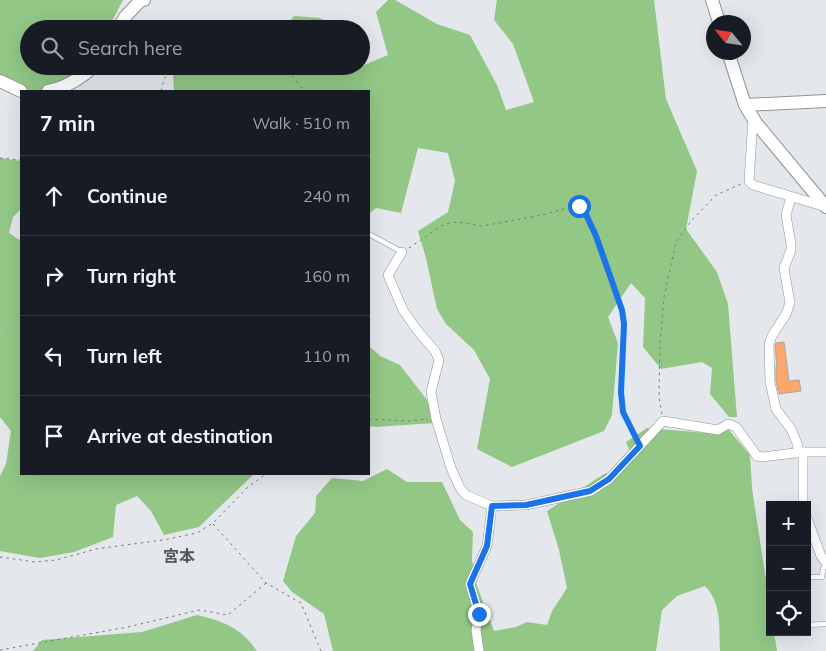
<!DOCTYPE html>
<meta charset="utf-8">
<style>
body{margin:0;font-family:Mulish,"Noto Sans JP",sans-serif;background:#242831;color:#f1f3f6}
.controls{position:absolute;right:15px;bottom:15px;display:grid;overflow:hidden;border-radius:0px;box-shadow:0 5px 20px #0002}
.controls button{width:45px;height:45px;display:grid;place-items:center;padding:0;border:0;border-bottom:1px solid #363941;background:#171b24;color:#f1f3f6;font:25px sans-serif}
.compass{position:absolute;left:706px;top:15px;width:45px;height:45px;border-radius:50%;background:#171b24;box-shadow:0 5px 20px #0002;rotate:299deg}
.stop{position:absolute;width:15px;height:15px;margin:-11px;border:4px solid #1a73e8;border-radius:50%;background:#fff}
.stop.end{background:#1a73e8;border-color:#fff;box-shadow:0 1px 5px #0008}
.list{margin:0;padding:0;list-style:none}
h2{display:flex;justify-content:space-between;align-items:center;height:65px;margin:0;padding:0 20px;font-size:21px}
h2 small{font-size:16px;font-weight:400;color:#9ea1a6}
.list li{display:grid;grid-template-columns:32px 1fr auto;gap:15px;align-items:center;box-sizing:border-box;height:80px;padding:0 20px;border-top:1px solid #363941}
.list b{display:block;font-size:19px;white-space:nowrap}
.list em{font-size:16px;font-style:normal;color:#9ea1a6}
.icon{flex:none;width:28px;height:28px;fill:none;stroke:currentColor;stroke-width:2;stroke-linecap:round;stroke-linejoin:round}
.map{position:relative;flex:none;width:826px;height:651px;overflow:hidden}
.search{position:absolute;background:#171b24;box-shadow:0 5px 20px #0002;left:20px;top:20px;width:350px;height:55px;display:flex;align-items:center;gap:12px;box-sizing:border-box;padding:0 18px;border-radius:28px;color:#9ea1a6;font-size:19px}
.panel{position:absolute;background:#171b24;box-shadow:0 5px 20px #0002;left:20px;top:90px;width:350px;height:385px;border-radius:0px}
.map>svg:first-child{display:block}
.green{fill:#92c785}
.building{fill:#fca76c;stroke:#aaa5a3}
.lines{fill:none;stroke-linecap:round;stroke-linejoin:round}
.lane-casing{stroke:#909497;stroke-width:5.5}
.street-casing{stroke:#909497;stroke-width:10}
.secondary-casing{stroke:#909497;stroke-width:14}
.path{stroke:#76787a;stroke-width:1;stroke-dasharray:2.5 4;stroke-linecap:butt}
.lane{stroke:#fff;stroke-width:4.5}
.street{stroke:#fff;stroke-width:9}
.secondary{stroke:#fff;stroke-width:12}
.route{stroke:#1a73e8;stroke-width:6}
.labels{text-anchor:middle;dominant-baseline:central;stroke-width:4.5;stroke-linejoin:round;paint-order:stroke}
.quarter-label{font-size:16px;font-weight:bold;fill:#54575a;stroke:#e4e8ec}
</style>
<div class="map">
<svg width="826" height="651" viewBox="0 0 826 651">
<rect width="100%" height="100%" fill="#e4e8ec"/>
<g class="green">
<path d="M0,0H123L108,29H29V66H89L48,91H21L0,81Z"/>
<path d="M388,0H395L437,24L470,35L497,85L506,110L534,102L513,44L494,20L497,0H654L666,99L697,171L686,229L717,272L728,304L737,417H729L710,394L712,368L702,362L661,369L643,347L645,298L631,283L608,317L618,343L612,415L604,431L512,467L477,449L490,379L474,350L446,324L437,309L426,258L418,231L448,212L455,181L448,153L418,148L401,213L376,208L369,214V91H174L173,73L185,66H252L259,69L261,66H354L355,69L388,55L376,12Z"/>
<path d="M294,16L320,18L339,29H284Z"/>
<path d="M0,158L21,161V209L13,217L9,233L21,241V474H254L199,527L164,535L151,511L137,496L116,505L113,537L74,552L40,558L0,551V476L6,464L11,431L0,417V331H1L0,330Z"/>
<path d="M369,346L380,356L400,365L427,400L435,423L376,427L369,426Z"/>
<path d="M647,428L707,433L729,430L750,455L752,488L770,607V632H774L777,651H720C719,628 722,603 705,586L677,596L662,610L656,651H333L324,614L292,592L283,581L296,536L315,513L316,496L332,478L363,481L387,469L407,482H442L460,520L473,532L472,561L477,586L494,631L516,627L527,622L547,625L552,611L567,588L559,550L547,511L604,474L626,467L633,458L626,442Z"/>
<path d="M197,615C225,622 240,627 257,651H33L42,640L142,632Z"/>
</g>
<path class="building" d="M784,342L789,381L799,380L801,391L779,394L776,381V367H777L775,345L776,343Z"/>
<g class="lines">
<g class="lane-casing">
<g id="lane">
<path d="M369,234L402,252"/>
<path d="M807,577H822L823,569L826,564"/>
<path d="M768,578H770"/>
<path d="M807,625L826,624"/>
</g>
</g>
<g class="street-casing">
<g id="street">
<path d="M753,118L749,181L753,185L826,207"/>
<path d="M791,197L786,215L791,244V250L784,268L790,303L786,314L772,336L769,344L770,382L776,409L791,429L797,443L799,453"/>
<path d="M402,252L388,275L403,310L417,330L435,351L439,360L431,392L436,419L451,468L460,488L466,495L492,506L526,505L591,491L609,479L663,421L718,430L728,424L736,427L757,456L762,457L803,452H826"/>
<path d="M803,505V452"/>
<path d="M807,518L821,556L826,563"/>
<path d="M479,651L476,630L479,614L470,584L487,546L492,506"/>
</g>
</g>
<g class="secondary-casing">
<g id="secondary">
<path d="M712,0L719,22"/>
<path d="M118,29L125,17L141,0H144"/>
<path d="M728,52L745,105L756,123L826,207"/>
<path d="M0,81L21,91"/>
<path d="M48,91C65,88 81,78 94,66"/>
<path d="M745,105L826,101"/>
</g>
</g>
<g class="path">
<path d="M284,66L304,91"/>
<path d="M161,91L164,79L174,66"/>
<path d="M0,158L21,160"/>
<path d="M409,248L441,226L449,223L458,222L482,226L537,216L575,206L583,208L596,236L621,310L624,324L621,392L623,412L637,439"/>
<path d="M662,414L659,397L660,343L664,297L676,242L692,220L716,195L741,184"/>
<path d="M369,419L409,421L428,419"/>
<path d="M213,524L266,583L301,603L321,651"/>
<path d="M0,557L35,562L56,560L96,549L163,540L197,533L213,523L248,487L266,474"/>
<path d="M0,650L128,627L199,610L228,615L266,583"/>
</g>
<use href="#lane" class="lane"/>
<use href="#street" class="street"/>
<use href="#secondary" class="secondary"/>
</g>
<g class="lines">
<path class="route" d="M479,614L470,584L487,546L492,506L526,505L590,491L609,479L640,446L623,412L621,392L624,324L622,310L596,236L583,208L579,206"/>
</g>
<g class="labels">
<g class="quarter-label">
<text x="179" y="556">宮本</text>
</g>
</g>
</svg>
<div class="controls">
<button>+</button>
<button>−</button>
<button><svg class="icon" aria-label="locate" viewBox="0 0 24 24"><circle cx="12" cy="12" r="6"/><path d="M12 2v4M12 18v4M2 12h4M18 12h4"/></svg></button>
</div>
<svg class="compass" viewBox="-18 -18 36 36"><path d="M0-13l5 13h-10z" fill="#e53935"/><path d="M0 13l5-13h-10z" fill="#9ea1a6"/></svg>
<div class="stop" style="left:579px;top:206px"></div>
<div class="stop end" style="left:479px;top:614px"></div>
<div class="search"><svg class="icon" aria-label="search" viewBox="0 0 24 24"><circle cx="10" cy="10" r="6"/><path d="M15 15l6 6"/></svg>Search here</div>
<section class="panel">
<h2>7 min<small>Walk · 510 m</small></h2>
<ul class="list">
<li><svg class="icon" aria-label="ahead" viewBox="0 0 24 24"><path d="M12 20V5M6 11l6-6 6 6"/></svg><div><b>Continue</b></div><em>240 m</em></li>
<li><svg class="icon" aria-label="right" viewBox="0 0 24 24"><path d="M7 20v-9h11M14 6l5 5-5 5"/></svg><div><b>Turn right</b></div><em>160 m</em></li>
<li><svg class="icon" aria-label="left" viewBox="0 0 24 24"><path d="M17 20v-9H6M10 6l-5 5 5 5"/></svg><div><b>Turn left</b></div><em>110 m</em></li>
<li><svg class="icon" aria-label="arrive" viewBox="0 0 24 24"><path d="M6 21V4h12l-3 4 3 4H6"/></svg><div><b>Arrive at destination</b></div></li>
</ul>
</section>
</div>
